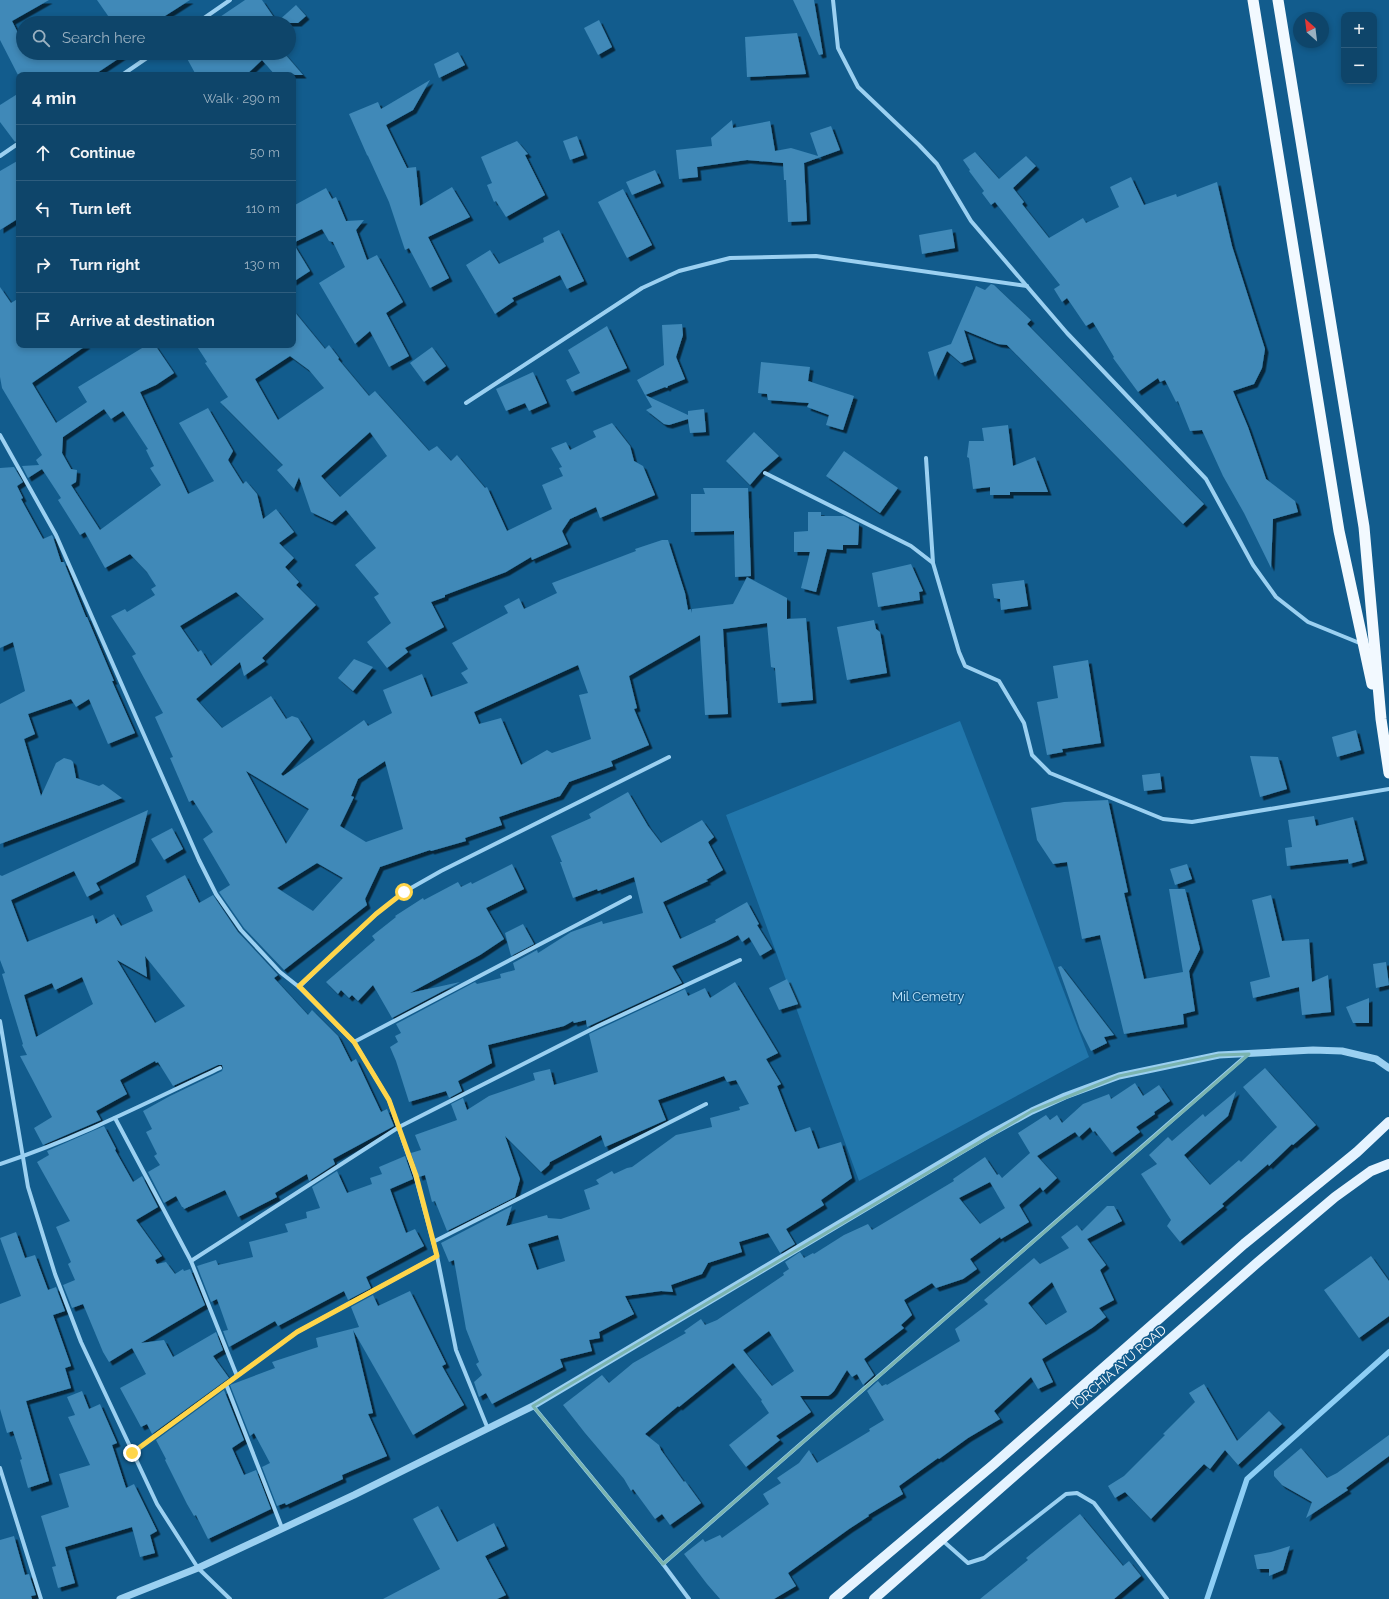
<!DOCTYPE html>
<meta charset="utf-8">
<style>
body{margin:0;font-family:Raleway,sans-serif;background:#174c70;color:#f1f3f6}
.controls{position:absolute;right:12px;top:12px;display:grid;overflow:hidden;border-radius:8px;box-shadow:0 2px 6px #0003}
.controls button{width:36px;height:36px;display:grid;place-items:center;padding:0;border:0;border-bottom:1px solid #2e5d7e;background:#0e456a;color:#f1f3f6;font:20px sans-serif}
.compass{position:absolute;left:1293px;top:12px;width:36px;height:36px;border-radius:50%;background:#0e456a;box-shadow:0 2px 6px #0003;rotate:332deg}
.stop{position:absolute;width:12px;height:12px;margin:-9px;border:3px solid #ffd54a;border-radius:50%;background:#fff}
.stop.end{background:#ffd54a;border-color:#fff;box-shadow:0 1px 4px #0008}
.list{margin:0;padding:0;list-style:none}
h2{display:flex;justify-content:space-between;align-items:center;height:52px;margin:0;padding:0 16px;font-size:17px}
h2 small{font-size:13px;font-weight:400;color:#9bb1c1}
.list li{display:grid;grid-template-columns:26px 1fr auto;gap:12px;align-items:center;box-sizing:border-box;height:56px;padding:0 16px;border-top:1px solid #2e5d7e}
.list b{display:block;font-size:15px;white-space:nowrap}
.list em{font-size:13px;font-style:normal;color:#9bb1c1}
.icon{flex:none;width:22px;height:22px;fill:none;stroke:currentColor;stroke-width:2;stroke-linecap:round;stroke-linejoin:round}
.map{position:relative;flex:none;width:1389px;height:1599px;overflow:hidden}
.search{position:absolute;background:#0e456a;box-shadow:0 2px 6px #0003;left:16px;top:16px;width:280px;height:44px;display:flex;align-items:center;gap:10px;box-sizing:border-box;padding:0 14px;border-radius:22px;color:#9bb1c1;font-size:15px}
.panel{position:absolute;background:#0e456a;box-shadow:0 2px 6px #0003;left:16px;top:72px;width:280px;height:276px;border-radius:8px}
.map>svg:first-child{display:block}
.green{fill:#2176ab}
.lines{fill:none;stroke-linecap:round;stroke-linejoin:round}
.stream{stroke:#8dcef5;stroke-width:5.5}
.building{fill:#3f89b8;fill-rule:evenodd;filter:url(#shadow)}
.minor{stroke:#9bd0f1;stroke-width:4}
.tertiary{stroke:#9bd0f1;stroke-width:7}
.primary{stroke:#e5f3ff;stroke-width:10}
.trunk{stroke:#f2f9ff;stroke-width:11}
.route{stroke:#ffd54a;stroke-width:5}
.marked{fill:none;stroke:#7bb4af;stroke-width:3;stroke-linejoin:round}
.labels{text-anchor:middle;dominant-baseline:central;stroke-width:3;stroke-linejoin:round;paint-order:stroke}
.park-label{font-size:13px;fill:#c2e6fc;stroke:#125c8d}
.street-label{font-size:13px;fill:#fff;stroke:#125c8d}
</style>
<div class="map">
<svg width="1389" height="1599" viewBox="0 0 1389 1599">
<defs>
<filter id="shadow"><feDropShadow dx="3.5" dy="3.5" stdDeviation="0" flood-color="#0009"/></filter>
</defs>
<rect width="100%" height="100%" fill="#125c8d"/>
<path class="green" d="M960,721L1089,1057L859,1181L726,815Z"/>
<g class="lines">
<path class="stream" d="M1207,1599L1247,1479L1389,1352"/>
</g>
<g class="building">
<path d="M0,0H49L12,21L23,43V53H127L94,75H18L0,40Z"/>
<path d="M97,0H190L154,23H113Z"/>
<path d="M245,0H262L277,22L296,5L306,16L298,23H211Z"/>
<path d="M793,0H814L823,54L819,55Z"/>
<path d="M599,20L612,47L598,55L584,28Z"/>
<path d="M797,33L806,74L747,77L745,37Z"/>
<path d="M458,52L465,65L439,78L434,64Z"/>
<path d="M184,53H284L303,75H275L262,60L246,75H196Z"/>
<path d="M430,80L413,110L386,125L407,168L416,167L420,206L452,187L470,217L428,237L449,278L430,288L409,248L405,250L389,202L368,156L367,155L349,114L378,102L381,109Z"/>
<path d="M19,93V140L15,142L0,122V105Z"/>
<path d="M732,120L733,128L770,121L775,151L791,148L818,156L810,133L831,126L840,150L804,163L807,221L788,222L786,180H784L783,163L747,160L697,167L698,177L679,179L676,150L712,146L711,138Z"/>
<path d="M577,136L584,155L570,160L563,141Z"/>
<path d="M517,141L528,154L525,155L545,195L506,217L496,201L494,202L487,185L492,183L481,157Z"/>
<path d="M975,152L999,179L1026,156L1036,166L1013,188L1024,202L1022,204L1049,238L1083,218L1086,223L1119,207L1110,187L1131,177L1144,205L1176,194L1177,197L1217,182L1232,246L1265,349L1262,368L1254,384L1233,391L1248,427L1266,479L1295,501L1298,512L1273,519L1271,568L1244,513L1223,476L1202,430L1190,431L1178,401L1176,402L1165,380L1160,382L1158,378L1138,392L1113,358L1114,357L1093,322L1086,326L1067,298L1062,302L1054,289L1060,285L995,202L991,205L982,193L984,191L969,171L970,170L963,160Z"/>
<path d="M19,160V218L0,230V171Z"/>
<path d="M655,170L661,183L632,195L626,182Z"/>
<path d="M326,188L332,199L336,197L346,221L364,220L356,230L367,260L377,255L403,302L386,313L409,356L389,367L370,331L355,344L319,283L345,267L333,242L329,241L322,229L293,243V206Z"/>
<path d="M623,189L652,245L627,258L598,202Z"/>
<path d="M952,229L955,248L922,254L919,235Z"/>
<path d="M559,230L584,281L567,289L560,275L512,298L514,301L495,314L466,265L490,250L499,264L544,242L543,238Z"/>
<path d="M293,243L310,271L293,282Z"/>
<path d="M991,284L994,285L1031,320L1027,324L1204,504L1183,524L1007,345L998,344L964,330L973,359L961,363L947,351L935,377L928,352L951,344L976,286L985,290Z"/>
<path d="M0,287L11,303L19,298V345H87L32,383L56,423L87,402L78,387L147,345H155L174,373L156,385L140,392L188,494L214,481L179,423L208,408L233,451L228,460L243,484L246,481L257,494L263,519L276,509L294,532L279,543L294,558L285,567L299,582L296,585L316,605L262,658L265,661L244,676L240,662L196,699L222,728L271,696L286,719L292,716L298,718L311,739L281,774L283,776L364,720L368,726L392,713L383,690L422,674L431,697L468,683L461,673L468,669L452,643L508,613L504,606L519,598L524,609L557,593L552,583L636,551L635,549L662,540H668L685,593L688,610L691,609L692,613V609L733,604L747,577L787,598V619L806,618L813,700L778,703L775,668L771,667L767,623L723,629L728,714L705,715L700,635L629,676L637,708L634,709L649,745L611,761L613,766L569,782L560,796L499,817L502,825L465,838L466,841L431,851L430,850L380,867L365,899L367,905L284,970L244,928L219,892L230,885L203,839L213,832L193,800L189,802L170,758L173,757L155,717L163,713L132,656L136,654L111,616L125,609L127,612L155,595L151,589L156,586L147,572L130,554L105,568L85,532L80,535L58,500L61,498L42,469L28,478L22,466L39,465L36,460L42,455L2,388L0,377ZM104,409L111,419L123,411L148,449L146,450L154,466L150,468L161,485L100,530L71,485L76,482L77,470L71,469L62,453L63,437ZM236,592L264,619L211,666L201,650L198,652L180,626ZM578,665L588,693L579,695L591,739L552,753L547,750L521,765L501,718L479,724L474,712ZM385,761L403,829L366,842L340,826L354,797L351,796L358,779ZM246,771L309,809L286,844ZM317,863L343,878L313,911L277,888Z"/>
<path d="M293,310L325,349L329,345L339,358L338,359L369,396L375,391L429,451L437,446L451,461L457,455L485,488L487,487L507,531L552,509L542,485L563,476L559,468L562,467L551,448L566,442L570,450L596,437L593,431L612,423L630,446L634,461L643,466L655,495L600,518L596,507L570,519L562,531L568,544L532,560L531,557L506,572L445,595V597L431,602L444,627L405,648L408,652L387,668L367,642L391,623L374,597L379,594L355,565L376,548L346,510L332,522L311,512L299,477L294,489L277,470L283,465L220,402L228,397L205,363L207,362L196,345H293ZM290,356L309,370L324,388L278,420L255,379ZM370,432L387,456L340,497L321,476Z"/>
<path d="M682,324L683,335L676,357L685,379L668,386L667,388L665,387L645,395L637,380L664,365L662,325Z"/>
<path d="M607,326L627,368L572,392L566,380L580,373L568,350Z"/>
<path d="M432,347L446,366L424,382L410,363Z"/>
<path d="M761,362L810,367L808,381L854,396L843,430L826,425L829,415L807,407L809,403L768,400L767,394L758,393Z"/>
<path d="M533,372L547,403L529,411L525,403L506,411L496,389Z"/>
<path d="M645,395L688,415V411L704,409L706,432L690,433L688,419L669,425L664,424L646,410L652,407Z"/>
<path d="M1008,425L1013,466L1035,457L1048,492H1010V495H990V487L973,489L969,458L967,457L969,441H984L982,428Z"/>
<path d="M754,432L779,456L763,470L750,485L726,461Z"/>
<path d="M844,451L898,488L880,513L826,476Z"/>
<path d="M14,467L23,482L17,486L23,498L21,499L43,539L52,535L53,537L61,562H64L86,617H87L114,681H112L135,733L108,744L89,699L76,707L71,699L28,714L35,734L24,739L41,796L56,763L64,758L71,760L73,762L76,778L99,786L103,784L122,798L0,844V704L25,691L13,642L0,648V468Z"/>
<path d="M703,488H748L751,576L735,577L734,531L691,532V494H705Z"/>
<path d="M808,512H821V516H844L859,524L858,545H843V550L827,549L816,592L801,588L810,552H794V532L808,531Z"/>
<path d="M911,564L923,591L919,592L920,600L878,607L872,573Z"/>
<path d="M1024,580L1028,606L1001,610L1000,599L994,598L992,584Z"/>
<path d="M874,620L876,629L880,632L887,673L847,680L837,627Z"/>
<path d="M354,659L373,667L353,691L338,678Z"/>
<path d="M1088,660L1101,743L1062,749L1063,752L1047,755L1037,702L1058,698L1053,666Z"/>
<path d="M1356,730L1361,750L1337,757L1332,737Z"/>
<path d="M1250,756L1278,757L1287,789L1260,797Z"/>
<path d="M1160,773L1162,789L1144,791L1142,775Z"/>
<path d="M628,792L648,826L661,843L702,820L714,837L708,842L723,870L706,880L708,881L663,902L680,939L716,922L715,920L747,902L759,924L757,925L772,949L760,956L749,937L742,942L738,935L727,941L672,966L682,983L587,1027L586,1020L574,1023L573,1021L564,1026L488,1045L492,1063L458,1081L462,1091L449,1098L446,1091L409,1102L396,1061L390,1047L398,1042L395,1036L401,1033L396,1024L475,982L477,984L501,978L500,974L515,970L513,963L537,950L538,953L571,932L602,921L603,924L643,913L634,877L598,891L597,889L573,898L560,862H562L551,836L591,818L589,814Z"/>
<path d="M1108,800L1128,892L1124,893L1144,979L1183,972L1169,889H1185L1200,949L1189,971L1195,1011L1183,1014L1184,1024L1124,1034L1100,935L1082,939L1067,862L1053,864L1037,840L1031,808L1064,802Z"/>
<path d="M148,810L135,862L96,883L100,890L87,897L74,871L11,900L27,942L93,915L96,924L114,914L121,926L153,911L146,896L185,875L199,903L213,895L238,932L278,975L274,978L308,1015L312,1010L338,1036L351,1062L356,1059L381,1112L387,1109L394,1126L333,1159L335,1164L309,1181L307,1174L275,1193L277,1197L238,1217L225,1190L184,1209L183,1207H182L176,1196L164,1203L148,1172L160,1165L154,1156L157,1154L146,1132L152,1129L143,1111L170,1096L222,1071L223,1068L222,1065H218L173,1086L158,1062L156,1063L155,1061L120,1080L127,1094L96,1111L101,1120L43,1145L34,1128L52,1117L20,1056L27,1055L22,1045L23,1044L9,998L2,974L5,973L0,960V875L2,876ZM145,956L185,1006L155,1023L117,960L147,977ZM82,977L93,1004L36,1037L24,995L52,983L55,990Z"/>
<path d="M1314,816L1316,826L1353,817L1364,860L1349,864L1348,859L1287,866L1285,848L1292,847L1288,820Z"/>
<path d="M172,828L183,849L164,860L151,839Z"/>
<path d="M512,864L524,889L486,908L504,939L480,955L410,993L460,982L392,1018L373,985L358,1001L352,995L349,998L341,990L338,994L326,982L375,940L372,936L396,917L395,916L423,898L424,900L458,882L461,887L471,882L472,884Z"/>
<path d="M1187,864L1192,879L1175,885L1170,869Z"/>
<path d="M1271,895L1282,941L1309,939L1312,982L1328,975L1331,1012L1302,1015L1299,987L1253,998L1250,982L1270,977L1252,900Z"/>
<path d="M523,924L534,944L511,956L505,933Z"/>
<path d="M1386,962L1389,985L1376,988L1373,964Z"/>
<path d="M1061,966L1114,1035L1104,1037L1107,1043L1091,1051L1080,1029L1058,967Z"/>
<path d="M787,979L798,1004L779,1010L769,988Z"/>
<path d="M735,982L778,1053L766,1059L781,1084L777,1086L795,1132L810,1127L818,1149L841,1142L852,1178L821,1200L824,1205L786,1229L795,1244L780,1253L768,1233L739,1242L742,1252L708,1263L702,1274L671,1285L673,1292L661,1291L625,1296L634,1314L599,1332L600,1338L589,1340L592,1351L560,1359L563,1367L492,1404L486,1393L479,1397L474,1382L482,1375L476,1364L479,1362L466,1329L454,1260L449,1262L441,1243L512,1206L506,1226L547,1215L548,1218L561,1219L590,1209L584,1190L599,1184L596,1180L612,1171L614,1174L627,1168L632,1167L676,1135L712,1127L710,1118L740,1110L739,1107L749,1104L736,1080L727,1082L724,1076L658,1100L666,1120L605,1147L601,1135L550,1162L549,1165L541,1172L505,1136L520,1179L515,1197L447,1231L435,1201L432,1202L425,1175L419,1177L411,1153L421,1150L415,1135L457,1120L451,1104L463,1098L467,1110L489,1096L535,1080L533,1073L550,1069L554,1085L598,1072L589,1034L685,989L688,996L705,988L710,998ZM558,1235L565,1261L537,1270L528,1244Z"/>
<path d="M1369,998V1023H1353L1346,1007Z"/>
<path d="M1265,1068L1316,1125L1293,1145L1292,1144L1269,1166L1268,1164L1222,1204L1224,1206L1180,1242L1167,1226L1171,1220L1141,1174L1157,1164L1149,1155L1168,1137L1172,1141L1203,1114L1205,1117L1236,1091L1228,1116L1184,1155L1210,1185L1239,1160L1241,1162L1277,1127L1243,1087Z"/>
<path d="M1135,1083L1143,1096L1159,1085L1170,1101L1154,1112L1155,1114L1136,1127L1140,1132L1112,1153L1095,1131L1093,1132L1090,1127L1079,1137L1075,1132L1037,1156L1057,1178L1043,1191L1040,1187L1019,1205L1029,1222L1001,1239L1000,1237L970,1259L977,1269L963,1279L936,1288L932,1283L904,1300L912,1315L901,1325L904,1328L864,1359L874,1375L863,1385L857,1374L852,1377L847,1370L834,1391L831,1394L828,1396H800L811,1412L776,1436L780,1440L746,1467L729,1445L769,1413L761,1401L762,1400L733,1363L679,1407L678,1406L645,1434L659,1445L661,1450L684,1482L685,1481L701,1503L670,1525L662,1514L655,1519L633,1489L631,1491L624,1479L585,1433L563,1405L602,1375L609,1383L633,1363L686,1333L684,1331L701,1319L705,1325L717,1320L784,1275L783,1273L789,1269L785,1262L800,1252L804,1258L813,1253L814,1254L844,1235L868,1224L872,1230L954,1181L953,1179L985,1157L997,1175L999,1174L1002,1178L1030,1153L1018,1133L1046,1115L1050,1120L1057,1115L1062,1123L1083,1104L1109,1094L1111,1099ZM990,1182L1005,1208L980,1224L959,1198ZM769,1331L794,1371L772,1386L743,1350Z"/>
<path d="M104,1126L116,1149L115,1150L133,1182L142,1176L158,1207L136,1220L162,1256L155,1260L157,1264L166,1262L175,1274L183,1269L184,1271L190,1269L205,1305L141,1343L164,1340L173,1357L216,1332L223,1350L213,1356L229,1378L152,1434L147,1424L141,1427L120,1388L146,1374L132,1348L109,1362L103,1352L83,1304L72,1308L63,1285L75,1280L68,1264L71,1262L56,1227L70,1221L37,1162L49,1155L47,1151Z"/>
<path d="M405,1156L413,1179L390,1189L406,1233L415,1229L424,1246L366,1277L371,1288L348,1300L344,1291L278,1326L275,1321L229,1347L223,1331L228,1330L217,1299L211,1302L197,1266L216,1260L218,1265L253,1257L249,1242L288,1232L285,1224L307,1218L306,1212L320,1208L312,1187L337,1171L347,1193L372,1184L370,1178L382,1174L379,1167Z"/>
<path d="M1107,1206H1114L1122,1221L1087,1239L1106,1265L1100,1270L1114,1300L1099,1308L1106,1317L1092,1328L1042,1359L1053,1382L1038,1389L1031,1377L994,1411L1000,1419L968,1438L939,1459L938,1458L899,1486L903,1494L868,1515L869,1516L849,1529L788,1573L796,1586L774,1599H720L707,1584L684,1554L703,1539L705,1542L720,1535L722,1538L769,1504L763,1494L781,1483L777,1478L799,1463L809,1450L817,1463L870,1431L869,1429L884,1420L867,1391L878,1381L882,1386L886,1384L887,1385L960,1341L955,1329L988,1304L984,1300L1034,1258L1040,1264L1069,1248L1061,1237L1077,1225L1082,1231ZM1052,1282L1067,1312L1046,1325L1028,1303Z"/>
<path d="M16,1232L25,1258L35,1255L48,1290L56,1287L65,1311L53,1315L71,1366L65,1368L71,1388L26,1401L49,1481L28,1488L20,1460L22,1459L13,1431L7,1433L0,1409V1304L21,1296L0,1238Z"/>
<path d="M1371,1256L1389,1281V1316L1359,1338L1324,1290Z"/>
<path d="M410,1291L446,1364L442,1366L464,1405L413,1435L353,1330L373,1413L368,1414L387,1456L342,1475L343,1479L286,1505L285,1503L277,1506L262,1467L270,1463L254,1433L250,1436L230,1385L275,1368L272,1362L318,1347L316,1338L359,1327L351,1307L373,1295L378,1306Z"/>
<path d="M1204,1384L1237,1441L1269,1411L1282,1424L1238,1465L1225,1450L1210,1469L1204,1464L1151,1519L1125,1492L1115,1498L1108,1486L1124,1476L1165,1435L1163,1434L1195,1402L1189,1393Z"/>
<path d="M224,1390L244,1440L232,1448L244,1475L256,1470L271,1509L208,1539L196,1515L194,1516L187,1504L165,1460L166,1459L156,1440Z"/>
<path d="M82,1391L89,1409L100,1404L117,1443L112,1445L126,1488L134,1484L157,1531L150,1535L155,1553L140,1557L132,1527L65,1547L75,1583L58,1588L52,1567L56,1566L41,1516L69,1507L59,1474L90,1465L68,1417L75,1415L67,1397Z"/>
<path d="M1389,1435V1456L1346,1488L1348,1490L1306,1518L1312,1502L1282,1485L1274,1476V1471L1301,1448L1327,1478L1337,1473Z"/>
<path d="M438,1506L457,1542L494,1523L505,1546L485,1556L506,1595L497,1599H383L440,1569L413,1519Z"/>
<path d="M1080,1514L1123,1566L1129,1561L1141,1576L1114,1599H980L1028,1560L1026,1558L1048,1540Z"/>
<path d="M14,1536L25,1575L29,1574L36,1595L31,1596L32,1599H0V1540Z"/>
<path d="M1290,1546L1283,1570L1269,1576V1569H1257L1254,1555L1271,1552Z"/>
</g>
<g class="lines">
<g class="minor">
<path d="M833,0L838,48L858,87L919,145L937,164L971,221L1067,333L1206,479L1253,565L1276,597L1308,622L1362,644"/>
<path d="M197,23L230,0"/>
<path d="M122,75L154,53"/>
<path d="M0,156L19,143"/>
<path d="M466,403L642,288L679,271L730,258L816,256L1027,286"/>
<path d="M0,435L56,535L199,860L216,894L241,930L280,972L299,987L354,1042L389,1100L415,1175L437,1256L456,1350L488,1429"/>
<path d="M926,458L933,563L959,652L965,666L999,681L1024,723L1032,755L1050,773L1163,819L1192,822L1389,789"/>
<path d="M765,473L911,546L933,563"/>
<path d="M299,987L376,914L404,892L441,871L669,757"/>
<path d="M0,1021L28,1187L55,1274L81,1342L157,1504L198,1568L230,1599"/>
<path d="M354,1042L630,897"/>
<path d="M115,1118L191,1261L237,1376"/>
<path d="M0,1164C76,1139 148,1102 220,1068"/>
<path d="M433,1242L706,1104"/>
<path d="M191,1261L399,1127L598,1026L740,960"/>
<path d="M226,1384L282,1528"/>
<path d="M533,1406L663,1564L689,1599"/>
<path d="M132,1453L297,1332L437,1256"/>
<path d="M0,1468L41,1599"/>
<path d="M942,1540L968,1563L984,1558L1066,1494L1077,1493L1094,1503L1167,1599"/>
<path d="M663,1564L1247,1055"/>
</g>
<path class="tertiary" d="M120,1599L198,1568L354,1495L533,1406L988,1135L1032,1111L1065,1096L1119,1076L1219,1055L1313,1050L1342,1051L1376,1059L1389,1068"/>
<g class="primary">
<path d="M834,1599L993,1465L1244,1244L1357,1152L1389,1122"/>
<path d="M874,1599L1257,1263L1335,1197L1371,1171L1389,1164"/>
</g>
<g class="trunk">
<path d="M1253,0L1339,531L1372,684"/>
<path d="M1278,0L1364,527L1381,719L1389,773"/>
</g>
</g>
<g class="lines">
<path class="route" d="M132,1453L297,1332L437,1256L416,1175L389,1100L354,1042L299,986L376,914L404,892"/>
</g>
<path class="marked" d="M1249,1054L663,1564L533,1406L1032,1111L1119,1076L1219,1055Z"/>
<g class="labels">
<g class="park-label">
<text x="928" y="996">Mil Cemetry</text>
</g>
<g class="street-label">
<text transform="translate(1119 1367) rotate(-41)">IORCHIA AYU ROAD</text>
</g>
</g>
</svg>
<div class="controls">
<button>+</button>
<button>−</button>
</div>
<svg class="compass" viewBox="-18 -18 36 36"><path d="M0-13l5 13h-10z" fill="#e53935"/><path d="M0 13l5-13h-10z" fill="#9bb1c1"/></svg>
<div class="stop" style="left:404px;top:892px"></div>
<div class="stop end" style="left:132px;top:1453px"></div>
<div class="search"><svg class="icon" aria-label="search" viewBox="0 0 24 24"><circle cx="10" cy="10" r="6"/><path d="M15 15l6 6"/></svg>Search here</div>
<section class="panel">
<h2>4 min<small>Walk · 290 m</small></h2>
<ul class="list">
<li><svg class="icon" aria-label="ahead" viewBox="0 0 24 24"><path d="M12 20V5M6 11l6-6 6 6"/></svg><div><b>Continue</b></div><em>50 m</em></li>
<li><svg class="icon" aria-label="left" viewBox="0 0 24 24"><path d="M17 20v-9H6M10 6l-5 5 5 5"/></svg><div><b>Turn left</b></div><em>110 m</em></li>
<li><svg class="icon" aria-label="right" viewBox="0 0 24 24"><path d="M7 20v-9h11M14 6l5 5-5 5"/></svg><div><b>Turn right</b></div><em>130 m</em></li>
<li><svg class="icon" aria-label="arrive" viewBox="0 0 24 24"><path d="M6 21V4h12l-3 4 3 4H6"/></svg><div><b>Arrive at destination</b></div></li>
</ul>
</section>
</div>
